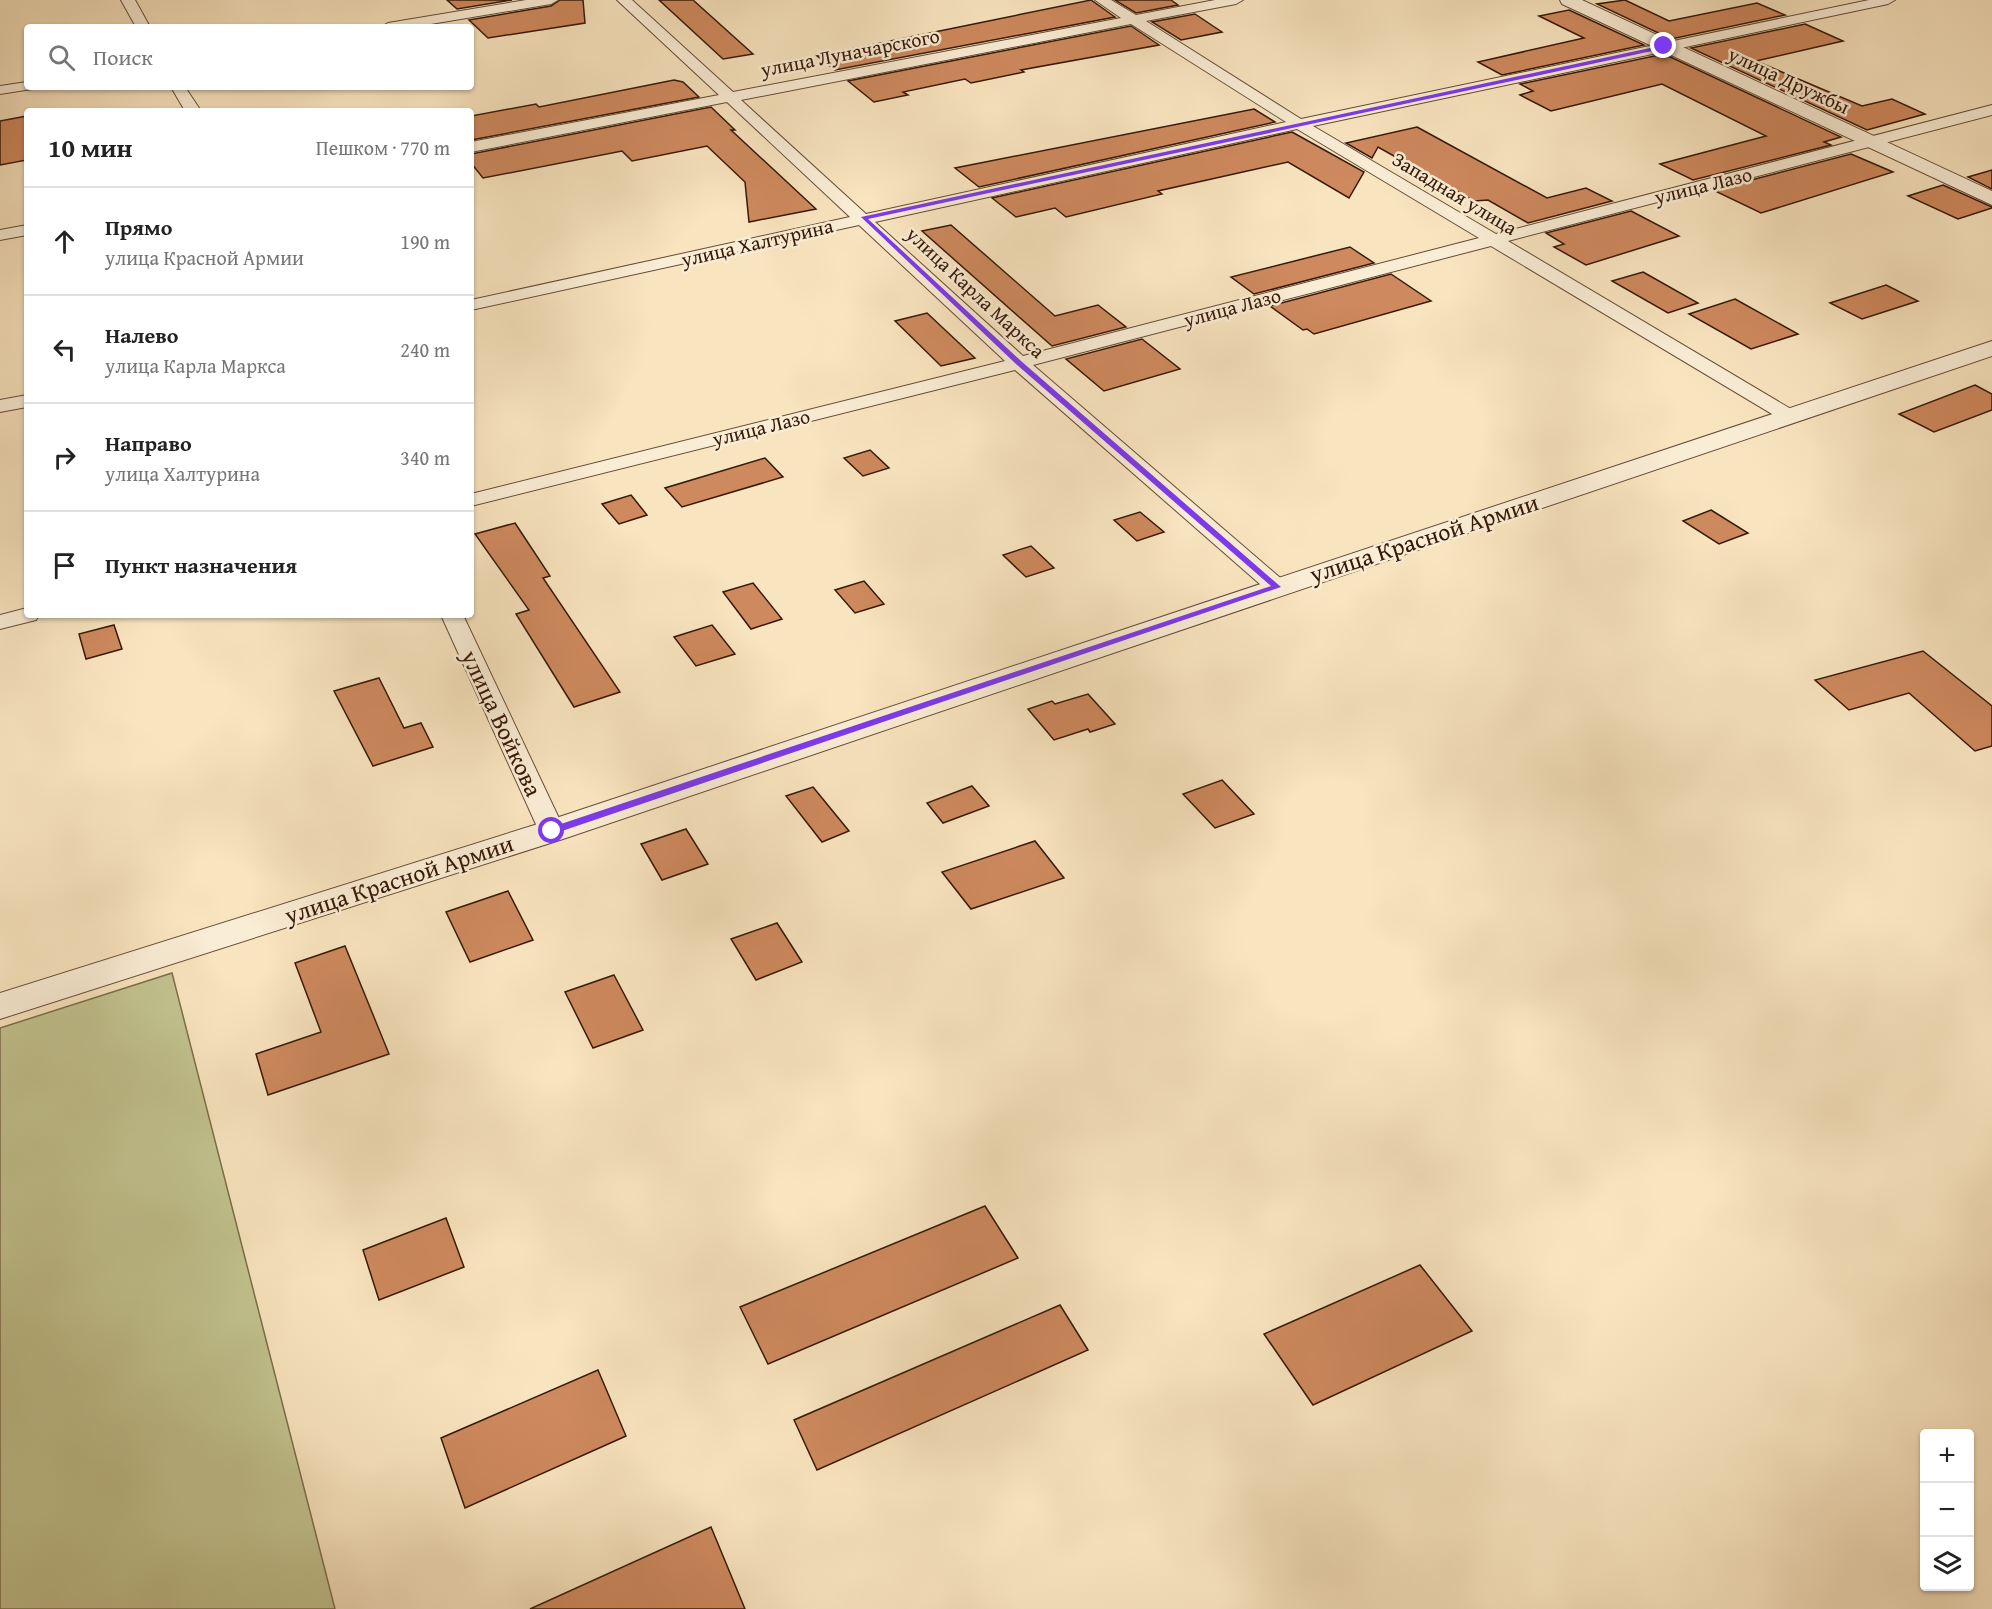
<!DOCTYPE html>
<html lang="ru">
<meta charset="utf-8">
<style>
body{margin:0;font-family:"Gentium Book Plus",serif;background:#f2f2f2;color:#222}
.controls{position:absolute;right:18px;bottom:18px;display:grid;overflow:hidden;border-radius:6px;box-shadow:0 2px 4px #0004}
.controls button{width:54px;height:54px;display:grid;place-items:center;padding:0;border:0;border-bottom:2px solid #e0e0e0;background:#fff;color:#222;font:30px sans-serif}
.stop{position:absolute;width:18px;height:18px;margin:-14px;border:4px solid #7c3aed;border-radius:50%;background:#fff}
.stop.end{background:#7c3aed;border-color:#fff;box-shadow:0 2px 6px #0008}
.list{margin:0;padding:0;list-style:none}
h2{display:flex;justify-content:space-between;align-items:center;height:78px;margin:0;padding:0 24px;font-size:26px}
h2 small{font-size:20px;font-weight:400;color:#767676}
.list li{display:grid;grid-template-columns:39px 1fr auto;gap:18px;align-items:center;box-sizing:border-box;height:108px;padding:0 24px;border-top:2px solid #e0e0e0}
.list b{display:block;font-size:22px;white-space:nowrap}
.list p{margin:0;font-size:20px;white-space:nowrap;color:#767676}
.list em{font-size:20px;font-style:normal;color:#767676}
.icon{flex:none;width:33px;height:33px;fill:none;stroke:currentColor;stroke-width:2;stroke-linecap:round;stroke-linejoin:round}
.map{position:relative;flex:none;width:1992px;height:1609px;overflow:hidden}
.search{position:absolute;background:#fff;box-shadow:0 2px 4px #0004;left:24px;top:24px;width:450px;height:66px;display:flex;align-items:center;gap:15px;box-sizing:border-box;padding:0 21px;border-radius:6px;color:#767676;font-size:22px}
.panel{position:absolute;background:#fff;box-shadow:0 2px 4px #0004;left:24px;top:108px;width:450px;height:510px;border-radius:6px}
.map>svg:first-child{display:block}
.green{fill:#c2c38f;stroke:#7c6e4b;stroke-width:1.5}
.building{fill:#ce895e;stroke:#361907;stroke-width:1.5}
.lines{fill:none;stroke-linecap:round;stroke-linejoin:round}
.minor-casing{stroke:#664c35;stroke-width:2}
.tertiary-casing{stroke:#664c35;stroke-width:2}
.minor{fill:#faedd5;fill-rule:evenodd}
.tertiary{fill:#faedd5;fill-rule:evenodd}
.route{fill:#7c3aed}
.labels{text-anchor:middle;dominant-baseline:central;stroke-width:5;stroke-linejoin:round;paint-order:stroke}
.far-street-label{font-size:20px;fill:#361907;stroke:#faedd5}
.street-label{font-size:24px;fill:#361907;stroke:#faedd5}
</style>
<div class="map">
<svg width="1992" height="1609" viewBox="0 0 1992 1609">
<rect width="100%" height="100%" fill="#f8e4bf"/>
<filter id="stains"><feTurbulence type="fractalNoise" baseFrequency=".00333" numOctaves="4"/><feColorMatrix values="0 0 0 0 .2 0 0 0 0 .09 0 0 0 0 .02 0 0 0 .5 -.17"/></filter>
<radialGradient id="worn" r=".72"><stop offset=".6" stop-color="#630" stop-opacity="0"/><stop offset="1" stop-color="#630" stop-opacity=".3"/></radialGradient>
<path class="green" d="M172,973L335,1609H0V1028Z"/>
<g class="building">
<path d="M447,0H512L457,9Z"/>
<path d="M560,0H583L585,23L488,38L469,20L551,6Z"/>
<path d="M659,0H693L753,54L723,59Z"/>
<path d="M1091,0L1115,17L835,70L817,56Z"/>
<path d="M1115,0H1171L1178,5L1136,13Z"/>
<path d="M1625,0L1669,21L1757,3L1785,15L1671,39L1597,4Z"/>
<path d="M1569,10L1644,45L1502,75L1478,62L1584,38L1539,16Z"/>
<path d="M1195,14L1222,32L1181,40L1152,22Z"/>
<path d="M1805,24L1843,41L1756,61L1862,106L1892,99L1925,114L1867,130L1691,48Z"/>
<path d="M1131,26L1159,45L1021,70L1024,72L971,83L965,79L903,92L908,95L874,102L848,81Z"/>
<path d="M1664,54L1841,137L1824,142L1831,145L1693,180L1660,164L1766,136L1662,84L1551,111L1520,95L1533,91L1520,84Z"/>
<path d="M674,80L683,82L699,97L471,140V116L536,104L539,107Z"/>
<path d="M711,107L735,130H731L816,209L749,222L745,182L707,146L632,161L622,151L483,178L471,163V154Z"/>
<path d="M1254,109L1275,122L979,187L955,168Z"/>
<path d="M27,116V160L0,165V121Z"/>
<path d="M1417,127L1547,198L1586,188L1612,201L1528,223L1488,200L1474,201L1378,147L1372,158L1346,143Z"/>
<path d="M1292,132L1364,172L1349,198L1288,162L1158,191L1162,194L1066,217L1055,208L1016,217L992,198Z"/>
<path d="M1851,154L1893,172L1761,213L1713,190Z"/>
<path d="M1992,170V189L1968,177Z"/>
<path d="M1943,185L1992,207V208L1958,219L1908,196Z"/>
<path d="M1631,211L1679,236L1586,265L1554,247L1564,244L1546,233Z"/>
<path d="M951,225L1055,316L1098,305L1126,327L1052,346L922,231Z"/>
<path d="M1350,247L1374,263L1254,294L1231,277Z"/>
<path d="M1643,272L1698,303L1668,313L1612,281Z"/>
<path d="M1391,274L1431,301L1314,334L1307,329L1303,330L1270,306Z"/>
<path d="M1886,285L1918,301L1862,319L1830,303Z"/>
<path d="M1735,299L1798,334L1751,349L1689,314Z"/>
<path d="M927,313L975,358L941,366L895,321Z"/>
<path d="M1142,339L1180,369L1104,391L1066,359Z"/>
<path d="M1975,385L1992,394V410L1934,432L1899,414Z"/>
<path d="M870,450L889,468L863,476L844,458Z"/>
<path d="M765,458L783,477L682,507L665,488Z"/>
<path d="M631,495L647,515L619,524L602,504Z"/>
<path d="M1711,510L1748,533L1719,544L1683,521Z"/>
<path d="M1140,512L1164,532L1137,541L1114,520Z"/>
<path d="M515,523L550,576L543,578L620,692L574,707L516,614L529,610L475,534Z"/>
<path d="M1031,546L1054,568L1026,577L1003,555Z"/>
<path d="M864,581L884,604L855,613L835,590Z"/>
<path d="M753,583L782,619L751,629L723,592Z"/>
<path d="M114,625L122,649L86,659L79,634Z"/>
<path d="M712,625L735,654L696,666L674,637Z"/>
<path d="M1923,651L1992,706V746L1975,751L1909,693L1849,710L1815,680Z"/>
<path d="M379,678L404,728L421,723L433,747L373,766L334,691Z"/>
<path d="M1088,694L1115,724L1090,732L1088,729L1054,740L1028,709L1052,701L1055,704Z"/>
<path d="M1222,780L1254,814L1215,828L1183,794Z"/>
<path d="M972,786L989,806L943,823L927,803Z"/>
<path d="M813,787L849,831L822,842L786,796Z"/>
<path d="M686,829L708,864L662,880L641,844Z"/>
<path d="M1035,841L1064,878L971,909L942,872Z"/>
<path d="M508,891L533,940L470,962L446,912Z"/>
<path d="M777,923L802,962L756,980L731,939Z"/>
<path d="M345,946L389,1054L268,1095L256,1054L321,1032L295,963Z"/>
<path d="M614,975L643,1030L593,1048L565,992Z"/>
<path d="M985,1206L1018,1258L768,1364L740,1307Z"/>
<path d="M446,1218L464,1267L379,1300L363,1250Z"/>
<path d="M1420,1265L1472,1331L1313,1405L1264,1334Z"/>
<path d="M1060,1305L1088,1350L817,1470L794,1420Z"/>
<path d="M598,1370L626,1436L465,1508L441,1438Z"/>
<path d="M711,1527L745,1609H530Z"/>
</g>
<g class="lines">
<g class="minor-casing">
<g id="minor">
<path d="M121,0H135L150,27H136Z"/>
<path d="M526,0H558L551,4L413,27H381L388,23Z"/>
<path d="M617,0H632L733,92L1121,18L1095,0H1111L1136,15L1215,0H1243L1236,4L1146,21L1301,119L1869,0H1895L1888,4L1313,126L1496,234L1992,105V115L1508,241L1796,412L1799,416L1796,420H1782L1491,246L1033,365L1285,582L1288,587L1285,592H1269L1015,370L471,506V494L1005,361L859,225L471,310V300L850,217L727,102L471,152V142L719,95ZM1131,24L1286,122L866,214L741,100ZM1297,129L1479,238L1023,356L875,222Z"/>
<path d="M27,82V87H34L32,89L0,94V86Z"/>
<path d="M171,87H185L201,111H185Z"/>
<path d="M27,225V235L0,240V230Z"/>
<path d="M27,395V407L0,412V400Z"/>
<path d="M27,608V615H39L36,620L0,629V615Z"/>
<path d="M441,615H463L565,831L561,837L552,840L543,837L539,831Z"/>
</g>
</g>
<g class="tertiary-casing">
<g id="tertiary">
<path d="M1560,0H1582L1992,191V205L1562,4Z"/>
<path d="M1992,341V356L563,839L0,1019V993L541,823Z"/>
</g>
</g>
<use href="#minor" class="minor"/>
<use href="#tertiary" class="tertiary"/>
</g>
<path class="route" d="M1664,45L1666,48L868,219L1021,361L1281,587L556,833H549V828L1271,586L1016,364L861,217Z"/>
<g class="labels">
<g class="far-street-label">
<text transform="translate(850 52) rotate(-11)">улица Луначарского</text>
<text transform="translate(1789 80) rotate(25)">улица Дружбы</text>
<text transform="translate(1703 185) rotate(-14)">улица Лазо</text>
<text transform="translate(1455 193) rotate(31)">Западная улица</text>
<text transform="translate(757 242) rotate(-13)">улица Халтурина</text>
<text transform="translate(976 292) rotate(43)">улица Карла Маркса</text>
<text transform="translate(1232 307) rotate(-15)">улица Лазо</text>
<text transform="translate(761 427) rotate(-14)">улица Лазо</text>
</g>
<g class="street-label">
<text transform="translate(1424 538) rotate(-18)">улица Красной Армии</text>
<text transform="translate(502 723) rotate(65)">улица Войкова</text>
<text transform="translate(399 879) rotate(-18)">улица Красной Армии</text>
</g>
</g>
<rect width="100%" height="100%" filter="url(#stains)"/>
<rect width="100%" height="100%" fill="url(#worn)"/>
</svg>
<div class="controls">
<button>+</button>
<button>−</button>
<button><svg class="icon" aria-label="layers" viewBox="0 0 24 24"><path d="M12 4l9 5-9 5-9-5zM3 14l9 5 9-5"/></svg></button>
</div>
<div class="stop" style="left:552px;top:831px"></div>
<div class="stop end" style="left:1664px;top:46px"></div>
<div class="search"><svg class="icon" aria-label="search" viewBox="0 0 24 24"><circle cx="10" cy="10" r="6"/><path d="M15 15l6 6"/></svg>Поиск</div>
<section class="panel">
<h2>10 мин<small>Пешком · 770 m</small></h2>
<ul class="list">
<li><svg class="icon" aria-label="ahead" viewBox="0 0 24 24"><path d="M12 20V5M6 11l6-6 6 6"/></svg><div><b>Прямо</b><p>улица Красной Армии</p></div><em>190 m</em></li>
<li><svg class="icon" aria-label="left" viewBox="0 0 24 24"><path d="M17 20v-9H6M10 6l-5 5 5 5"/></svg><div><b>Налево</b><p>улица Карла Маркса</p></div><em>240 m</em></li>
<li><svg class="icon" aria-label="right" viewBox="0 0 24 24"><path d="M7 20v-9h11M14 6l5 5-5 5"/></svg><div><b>Направо</b><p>улица Халтурина</p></div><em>340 m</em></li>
<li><svg class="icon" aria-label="arrive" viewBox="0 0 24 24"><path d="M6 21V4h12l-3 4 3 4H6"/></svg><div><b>Пункт назначения</b></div></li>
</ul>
</section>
</div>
